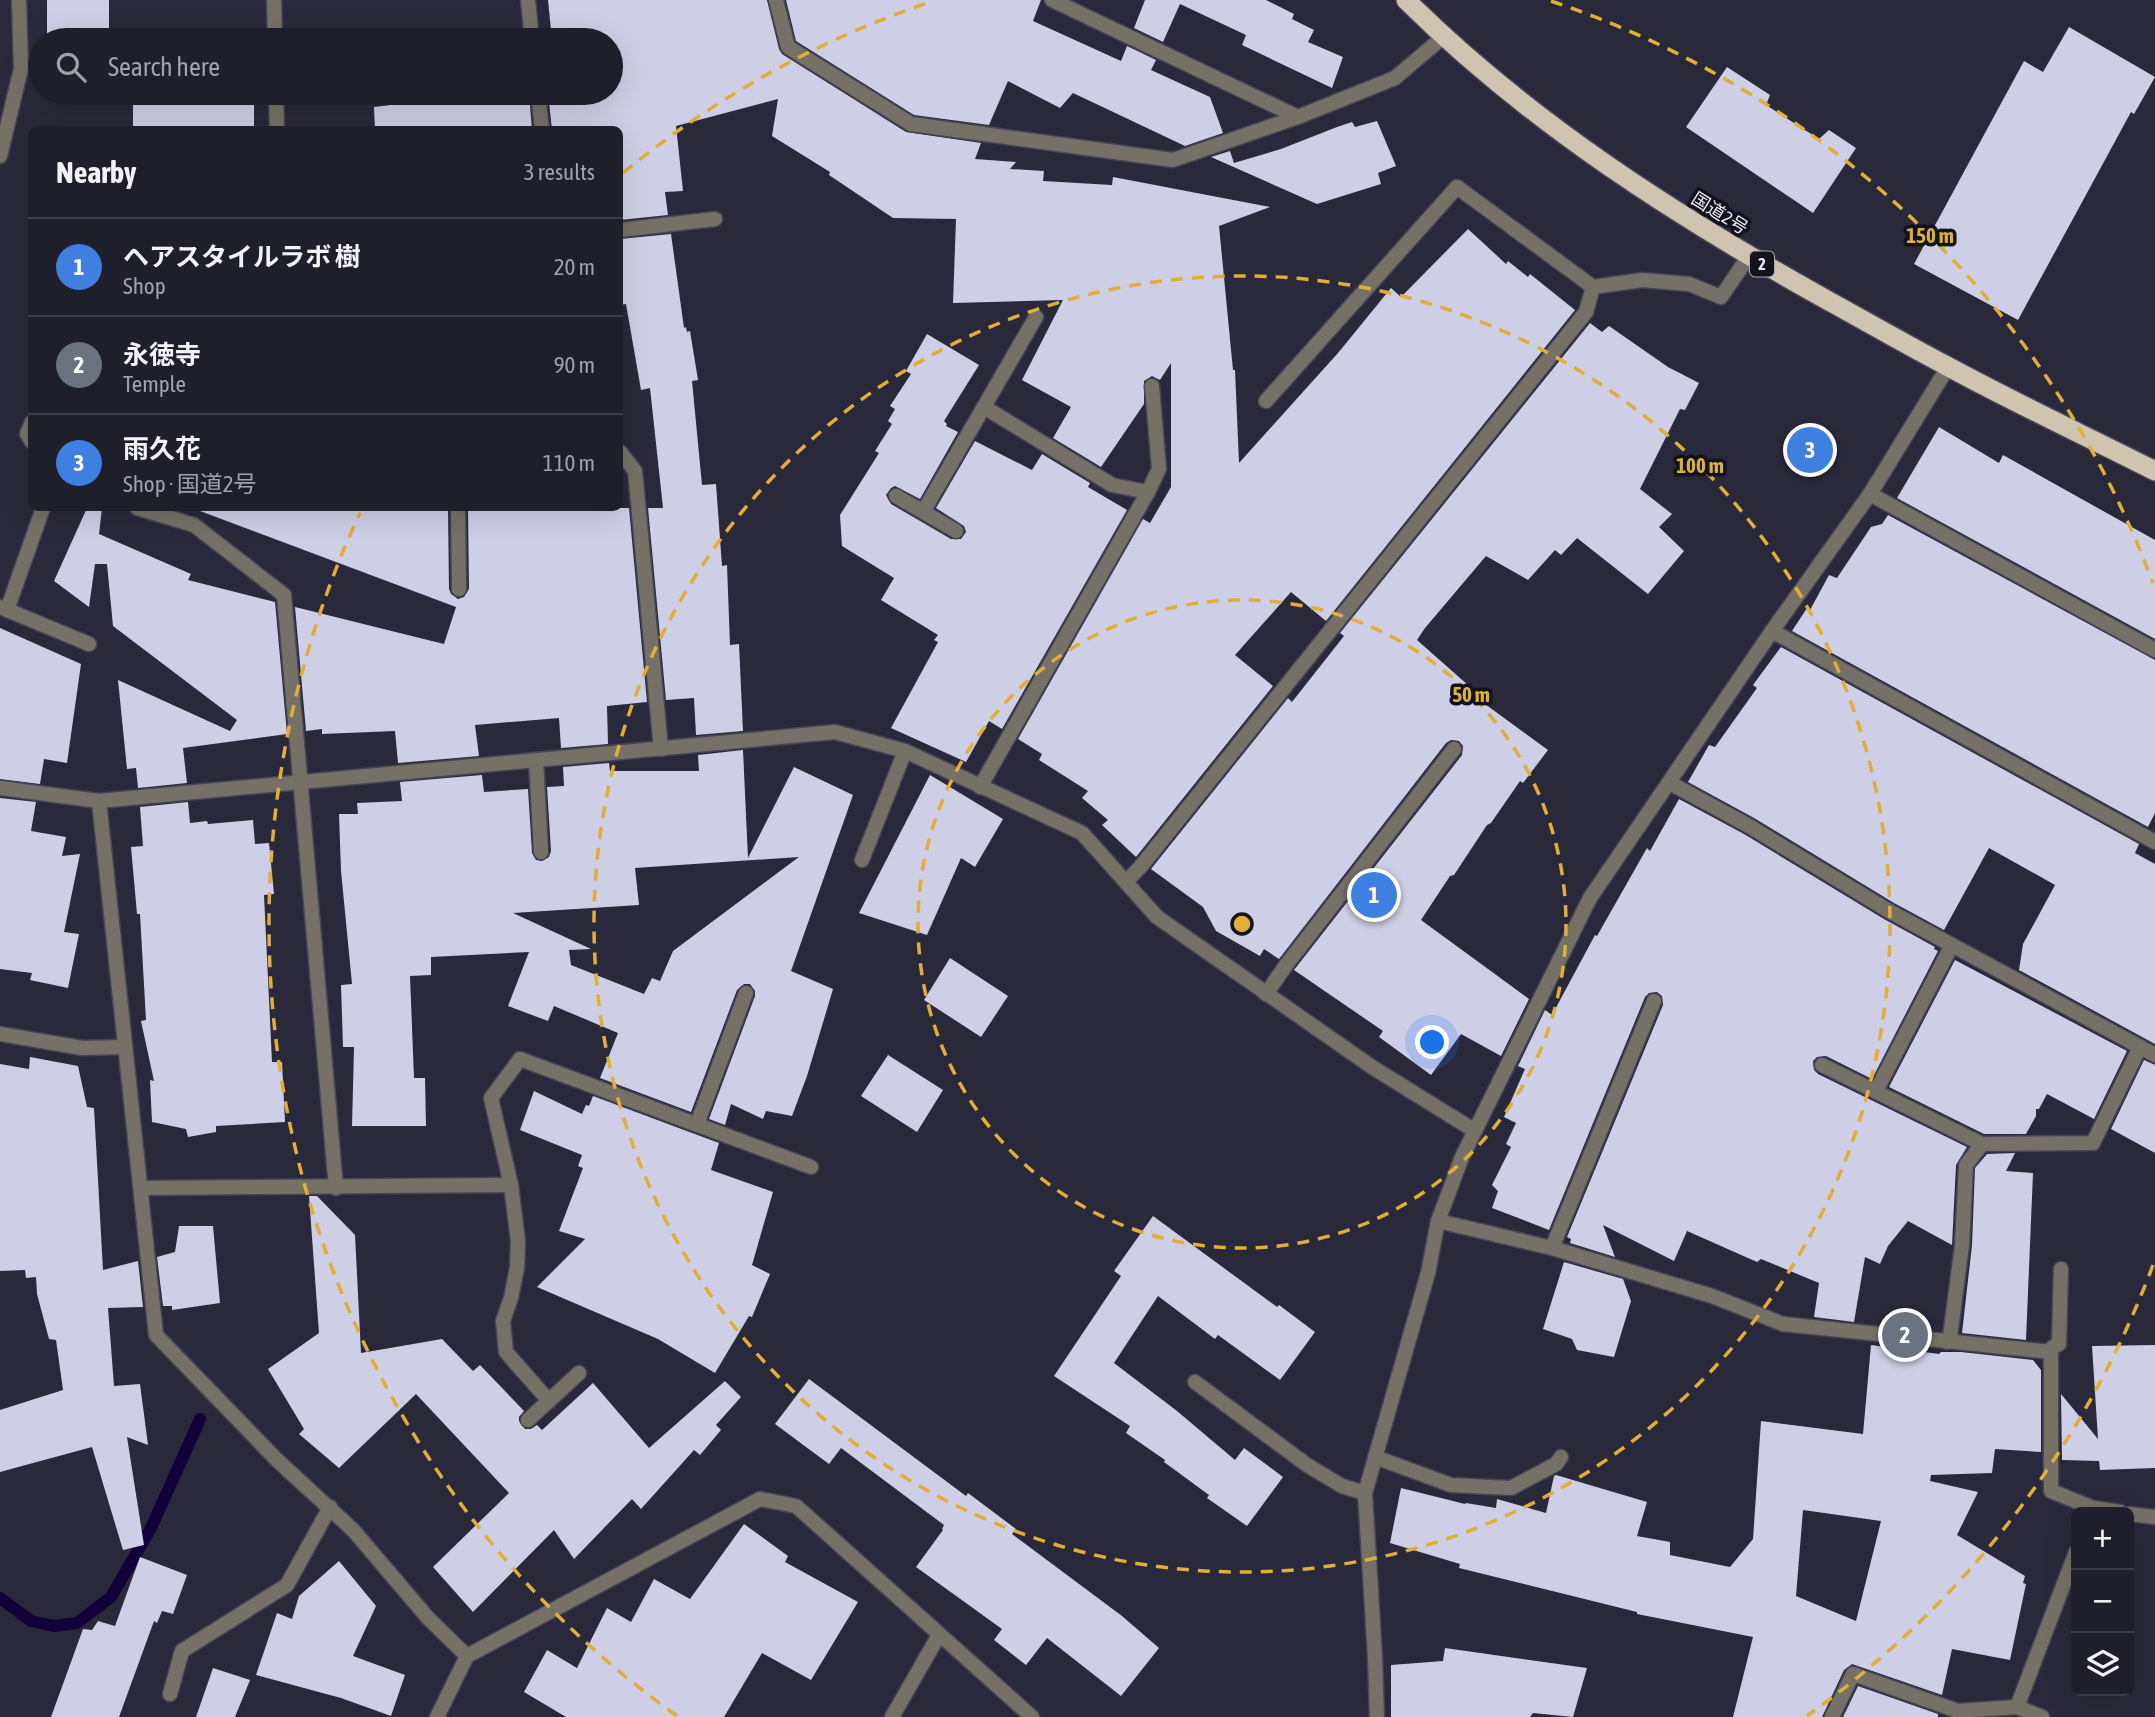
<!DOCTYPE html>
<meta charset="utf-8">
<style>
body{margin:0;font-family:"Asap Condensed","Noto Sans JP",sans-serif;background:#272734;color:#f1f3f6}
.controls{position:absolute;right:21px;bottom:21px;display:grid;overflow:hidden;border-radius:10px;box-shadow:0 7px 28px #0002}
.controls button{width:63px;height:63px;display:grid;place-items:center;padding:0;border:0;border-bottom:2px solid #3c3d48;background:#1f1f2c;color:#f1f3f6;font:35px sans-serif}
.you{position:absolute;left:1433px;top:1043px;width:24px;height:24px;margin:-18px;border:5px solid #fff;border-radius:50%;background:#1a73e8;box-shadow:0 0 0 10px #1a73e833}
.badge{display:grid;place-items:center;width:46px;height:46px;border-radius:50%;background:#8bbbb9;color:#fff;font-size:23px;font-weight:700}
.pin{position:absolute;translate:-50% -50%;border:4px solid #fff;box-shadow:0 2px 7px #0006}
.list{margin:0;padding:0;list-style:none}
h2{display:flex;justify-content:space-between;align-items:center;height:91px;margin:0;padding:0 28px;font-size:30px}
h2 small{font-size:23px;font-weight:400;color:#a1a2a9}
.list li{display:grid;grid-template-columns:46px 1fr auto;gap:21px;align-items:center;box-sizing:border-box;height:98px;padding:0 28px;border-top:2px solid #3c3d48}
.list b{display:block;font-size:26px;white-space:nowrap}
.list p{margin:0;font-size:23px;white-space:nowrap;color:#a1a2a9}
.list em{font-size:23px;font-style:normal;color:#a1a2a9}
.icon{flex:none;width:38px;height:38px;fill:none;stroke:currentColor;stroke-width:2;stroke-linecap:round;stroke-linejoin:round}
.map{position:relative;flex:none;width:2155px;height:1717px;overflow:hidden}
.search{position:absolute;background:#1f1f2c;box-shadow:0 7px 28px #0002;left:28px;top:28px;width:595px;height:77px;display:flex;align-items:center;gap:18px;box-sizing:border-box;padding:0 24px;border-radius:38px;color:#a1a2a9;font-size:26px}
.panel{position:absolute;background:#1f1f2c;box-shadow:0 7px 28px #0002;left:28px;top:126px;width:595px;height:385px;border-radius:10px}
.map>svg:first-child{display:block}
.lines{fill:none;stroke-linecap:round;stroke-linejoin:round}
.stream{stroke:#12003b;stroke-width:12}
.building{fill:#cecee6;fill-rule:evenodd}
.service-casing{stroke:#454556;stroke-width:17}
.minor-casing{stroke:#454556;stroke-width:17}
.trunk-casing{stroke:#454556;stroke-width:22}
.service{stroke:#757167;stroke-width:14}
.minor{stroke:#757167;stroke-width:14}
.trunk{stroke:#cec4af;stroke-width:19}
.ring{fill:none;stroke:#ddb133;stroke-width:3.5;stroke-dasharray:12 9}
.labels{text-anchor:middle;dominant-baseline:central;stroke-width:7;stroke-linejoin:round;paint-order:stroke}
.shield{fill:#13131b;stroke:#acacb8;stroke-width:2}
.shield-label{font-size:16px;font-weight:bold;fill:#eeeefb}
.street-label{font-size:18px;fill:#eeeefb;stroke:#13131b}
.centre{fill:#ddb133;stroke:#13131b;stroke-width:3.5}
.ring-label{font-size:21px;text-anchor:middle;font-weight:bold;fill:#ddb133;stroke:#13131b;stroke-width:7;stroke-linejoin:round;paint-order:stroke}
</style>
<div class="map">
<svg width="2155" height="1717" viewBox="0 0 2155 1717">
<rect width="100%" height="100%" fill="#29293b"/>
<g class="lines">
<path class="stream" d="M0,1598L31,1621L54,1626L77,1623L111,1597L151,1528L200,1419"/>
</g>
<g class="building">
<rect x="47" y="0" width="62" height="40"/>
<path d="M548,0H767L779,49L782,54L906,132L981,143L975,159L1016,162L1010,169L1044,171L1043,181L1112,185L1113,177L1270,207L1219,226L1233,370H1235L1239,463L1338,353L1391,288L1401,297L1468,229L1506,264L1508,261L1528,277L1530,274L1575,310L1326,621L1291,592L1235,655L1273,686L1136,857L1102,825L1108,820L1082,798L1088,791L1039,760L1042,754L1018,739L1143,519L1150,523L1171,487V363L1160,380L1152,376L1144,381V404L1101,467L1053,438L1071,407L1022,380L1063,300L953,303L956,219L893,218L829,175L830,172L772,136L778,99L676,126L683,191L665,192L668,215L620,220V130H552L548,93H611V40H552Z"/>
<path d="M786,0H1041L1033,21L1121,61L1127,46L1156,60L1151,70L1210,97L1223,133L1185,146L1073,93L1060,108L1008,81L989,125L914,115L796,41Z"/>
<path d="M1145,0H1266L1294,14L1292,19L1314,30L1308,42L1343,57L1332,88L1242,45L1246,35L1180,4L1163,42L1134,28Z"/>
<path d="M2069,27L2155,77L2134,114L2131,112L2018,320L1914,264L2024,61L2043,72Z"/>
<rect x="133" y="30" width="94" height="10"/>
<path d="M1727,67L1770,95L1766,105L1819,139L1829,130L1856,148L1813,213L1686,127Z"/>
<rect x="133" y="93" width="121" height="37"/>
<path d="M490,93H529L532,130H375L374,107Z"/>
<path d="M1377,121L1396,166L1378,173L1381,184L1317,204L1211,157L1230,151L1234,163L1281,149L1337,127L1352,122L1355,127Z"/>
<path d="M671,234L684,328L686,327L687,332L690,331L698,380L692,381L702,485L716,484L722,566L727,565L730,645L739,644L743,731L696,735L694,698L666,700L648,508H663L650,388L641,390L626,304L620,305V239Z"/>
<path d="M1590,323L1602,332L1609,326L1668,367L1699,383L1685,410L1680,409L1640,489L1672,514L1659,527L1684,551L1648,594L1577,538L1561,555L1555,550L1528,580L1486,556L1425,628L1417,640L1477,693L1474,696L1548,750L1523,783L1520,781L1491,823L1487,825L1454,875L1450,876L1421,920L1529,999L1501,1056L1461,1034L1431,1075L1379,1037L1383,1031L1294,970L1462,755L1463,746L1459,741L1451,740L1446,743L1279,959L1264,949L1260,956L1216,931L1203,907L1151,869L1288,698L1292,702L1344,636L1340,633Z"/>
<path d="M927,334L979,365L944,421L947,424L946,426L958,432L920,499L895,486L891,488L886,495L891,504L951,539H961L966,532L964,526L936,508L975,441L1032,470L1042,454L1090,483L1088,487L1127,510L1002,729L989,721L966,762L891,728L938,642L934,640L938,635L881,600L894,578L842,546L840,515L879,453L875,451L892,424L888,421L895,409L890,406L911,374L906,371Z"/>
<path d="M1939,427L1999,463L2003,455L2155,540V639L1897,498Z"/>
<path d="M87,508H102L99,534L191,574L188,580L275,602L287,734L183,748L187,783L138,788L136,768L127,769L118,680L230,731L237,720L113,626L107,564H95L89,607L54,581Z"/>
<path d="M201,508H448L449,589L451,594L458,599L464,597L469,589L468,508H629L647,702L607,706L608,744L561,748L559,718L475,725L479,756L398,763L395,731L322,734V729L306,731L295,607L444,644L456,607L200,511Z"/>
<path d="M1888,515L2155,660V813L2148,827L1792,631L1807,608L1810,610L1829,575L1837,578L1871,527L1882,524Z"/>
<path d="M0,628L81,664L67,763L44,759L40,784L0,779Z"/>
<path d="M1781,647L2139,844L2135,853L2155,864V1044L2019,970L2023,944L2055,885L1989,848L1944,930L1894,903L1754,818L1688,782L1709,745L1715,747L1757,688L1753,685Z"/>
<path d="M743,750L748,858L794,767L853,795L791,971L833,989L807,1076L792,1116L766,1111L763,1119L731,1104L725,1125L709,1119L755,996V991L750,984H744L737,990L691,1112L600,1078L618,1033L554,1006L548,1021L508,1006L529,952L431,957V975L410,976L414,1078H425L426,1126H352L354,1047H343L341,985L352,984L341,871L339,814H358L357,803L402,801L400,782L482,775L484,792L528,789L532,853L536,860L542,861L549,857L551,851L547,787L564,786L563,767L609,763L610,771H699L698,755ZM799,857L673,951L660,981L652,978L644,994L571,965L569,950L591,949L513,913L639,905L635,868Z"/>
<path d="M930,775L1003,819L975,867L961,858L927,935L859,913Z"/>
<path d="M0,798L36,802L31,831L66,837L62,856L80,854L64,932L79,934L68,988L30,980L32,973L0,969Z"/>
<path d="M1679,799L1744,834L1884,919L1935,947L1934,949L1938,951L1872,1079L1826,1056L1817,1057L1813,1061L1814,1070L1818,1074L1967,1147L1956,1165L1952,1245L1908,1221L1888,1246L1880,1264L1865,1257L1854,1322L1814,1317L1819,1283L1761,1259L1757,1262L1687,1231L1674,1261L1603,1225L1615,1257L1570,1243L1571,1239L1567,1237L1663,1005L1662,996L1657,992L1649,993L1645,997L1549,1230L1492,1208L1498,1191L1492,1185L1511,1147L1506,1144L1516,1123L1504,1117L1525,1069L1518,1066L1545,1010L1552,1015L1595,935L1597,936L1647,848L1650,851Z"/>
<path d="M188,802L190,823L207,821L208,824L253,820L255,844L269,843L274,894L264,895L272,1062H282L285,1122L216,1126V1132L188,1137L186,1129L152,1122L150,1080L154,1081L141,1021L146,1020L140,914H137L131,847L143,846L140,807Z"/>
<path d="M950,958L1008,996L981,1037L924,1000Z"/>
<path d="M1955,960L2127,1051L2094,1119L2047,1094L2039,1109H2036V1116L2026,1134H1984L1889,1087Z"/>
<path d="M888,1055L943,1090L917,1132L861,1096Z"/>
<path d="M30,1057L78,1066L87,1107L94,1108L103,1270L138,1261L143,1307L108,1308L114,1386L140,1384L148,1445L127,1437L144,1545L123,1550L92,1447L0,1472V1410L63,1390L56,1340L49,1339L37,1294L36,1277L26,1278L25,1270L0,1271V1064L29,1069Z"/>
<path d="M2144,1060L2155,1065V1153L2111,1129Z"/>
<path d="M534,1091L582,1114L586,1105L589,1106L593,1096L719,1143L711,1170L773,1192L752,1265L770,1274L752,1317L749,1316L715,1373L658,1339L537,1287L585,1239L559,1231L583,1168L578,1166L582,1155L520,1130Z"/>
<path d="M2015,1153L2006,1171L2033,1173L2026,1340L1962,1333L1972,1245L1975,1168L1987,1154Z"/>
<path d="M309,1196H317L355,1235L361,1353L442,1339L473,1371L480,1365L524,1411L519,1417V1421L525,1429H531L537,1425L542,1430L593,1383L649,1448L725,1381L741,1397L716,1425L721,1430L700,1455L694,1450L641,1509L632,1499L574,1559L554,1530L473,1612L433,1567L509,1493L416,1394L339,1468L299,1434L304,1429L268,1369L319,1333Z"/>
<path d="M1153,1216L1277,1307L1279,1305L1315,1332L1280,1380L1218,1335L1215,1339L1158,1296L1114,1363L1177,1411L1235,1460L1244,1448L1283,1477L1247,1526L1207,1498L1209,1495L1164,1462L1165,1460L1126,1433L1130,1426L1054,1376L1121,1276L1114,1271Z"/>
<path d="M179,1226H213L220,1303L172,1310V1306H163L157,1257L175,1252Z"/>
<path d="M1564,1262L1623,1279L1631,1301L1614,1357L1577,1350L1572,1339L1543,1329Z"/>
<path d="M1871,1345L1939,1354L1941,1352H1961L2033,1360L2041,1370V1452L1995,1449L1992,1473L1931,1475L1930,1481L1978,1492L1957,1535L2025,1576L2023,1583L2026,1584L2010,1660L1952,1649L1942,1695L1852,1664L1844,1670L1822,1717H1733L1753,1637L1637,1614V1612L1459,1568L1460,1564L1390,1543L1401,1488L1465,1504L1466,1503L1496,1508L1497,1499L1546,1513L1554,1476L1556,1475L1647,1502L1637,1536L1670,1542V1555L1730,1567L1753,1539L1761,1421L1863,1434ZM1803,1510L1881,1521L1856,1621L1796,1596Z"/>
<path d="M2155,1345V1468L2100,1470L2099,1461L2062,1460L2061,1394L2098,1439L2092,1346Z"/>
<path d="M809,1379L966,1496L968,1493L1016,1529L1012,1534L1122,1616L1159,1648L1121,1696L1047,1638L1026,1665L994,1640L1002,1629L916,1567L943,1530L942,1529L944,1525L841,1448L829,1464L775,1424Z"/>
<path d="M744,1524L788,1556L785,1562L858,1602L811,1680L762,1653L724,1717H566L524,1692L547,1650L577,1668L607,1608L631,1622L654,1579L690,1599Z"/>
<path d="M140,1557L187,1575L173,1614L162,1611L157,1623L154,1621L119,1717H51L83,1629L92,1630L98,1621L115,1626Z"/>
<path d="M339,1561L376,1606L353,1656L405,1675L391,1716L341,1698L256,1675L277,1613L292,1619L299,1596Z"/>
<path d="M1445,1648L1587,1668L1573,1717L1533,1713L1530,1717H1391V1665L1443,1661Z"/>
<path d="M213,1668L250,1680L235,1717H196Z"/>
<path d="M1858,1686L1938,1714V1717H1843Z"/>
</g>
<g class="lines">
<g class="service-casing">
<g id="service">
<path d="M2061,1269L2059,1344L2053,1347L2051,1352V1491L2093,1508"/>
<path d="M1783,1324L2051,1352"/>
<path d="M1947,1342L1950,1337L1962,1245L1966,1165L1982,1144"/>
<path d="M1375,1457L1451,1485L1511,1488L1556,1464L1561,1457"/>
</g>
</g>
<g class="minor-casing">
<g id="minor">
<path d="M274,0L275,40"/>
<path d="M528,0L532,40"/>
<path d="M776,0L788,47L911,124L1173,160L1298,117L1395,78L1443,37"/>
<path d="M1052,0L1298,117"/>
<path d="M276,93L277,130"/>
<path d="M538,93L542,130"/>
<path d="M0,156L21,69L19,0"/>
<path d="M620,230L715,219"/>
<path d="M1266,401L1457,187L1593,287L1642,280L1689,284L1721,297L1749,256"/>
<path d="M984,407L1112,485L1148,492"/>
<path d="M32,422L27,434L32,442"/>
<path d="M620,452L635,471L661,749"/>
<path d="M1870,494L2155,650"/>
<path d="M896,496L956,531"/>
<path d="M137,508L194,525L284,595L336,1188"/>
<path d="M458,508L459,589"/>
<path d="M923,512L1036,317"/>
<path d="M0,607L89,644"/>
<path d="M7,610L43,508"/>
<path d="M1772,631L2155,842"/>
<path d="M536,760L541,852"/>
<path d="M1670,783L1749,826L1889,911L2155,1055"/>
<path d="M980,787L1148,492L1159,469L1152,386"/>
<path d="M0,788L99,801"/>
<path d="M862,860L905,751"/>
<path d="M1126,882L1142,865L1586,312L1593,287"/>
<path d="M1266,994L1286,965L1454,749"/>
<path d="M0,1034L82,1048L125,1047"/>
<path d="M1822,1065L1982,1144L2093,1143L2140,1047"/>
<path d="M1876,1091L1952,945"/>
<path d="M697,1124L746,993"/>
<path d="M141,1188L511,1185"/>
<path d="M1438,1221L1552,1248L1712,1296L1783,1324"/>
<path d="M1552,1248L1654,1001"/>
<path d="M1195,1382L1307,1465L1342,1486L1365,1493"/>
<path d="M549,1401L506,1352L503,1321L511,1298L517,1268L518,1241L511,1185L491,1098L520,1059L811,1167"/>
<path d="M528,1420L579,1373"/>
<path d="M2092,1512L2093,1508L2120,1512"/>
<path d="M2129,1514L2155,1517"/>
<path d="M467,1656L428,1618L353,1530L277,1460L156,1335L99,801L835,732L905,751L1082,833L1157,917L1372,1067L1475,1131"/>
<path d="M170,1694L182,1651L287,1585L330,1507"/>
<path d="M437,1717L467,1656L760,1499L796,1506L1032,1717"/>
<path d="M892,1717L939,1635"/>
<path d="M1377,1717L1375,1657L1365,1493L1428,1273L1438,1221L1462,1157L1590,898L1772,631L1870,494L1948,367"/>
<path d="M1832,1717L1853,1674L1958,1711L2017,1707"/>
<path d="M2042,1717L2017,1707L2076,1552"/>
</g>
</g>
<g class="trunk-casing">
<path id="trunk" d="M1406,0C1529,122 1676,216 1827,300C1867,322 1907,345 1947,366C2015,403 2086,436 2155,471"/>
</g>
<use href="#service" class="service"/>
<use href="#minor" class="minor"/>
<use href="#trunk" class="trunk"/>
</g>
<g class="ring">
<circle cx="1242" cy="924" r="324"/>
<circle cx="1242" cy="924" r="648"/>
<path d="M2153 1265A973 973 0 0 1 1807 1716M677 1716A973 973 0 0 1 360 513M623 173A973 973 0 0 1 933 1M1551 1A973 973 0 0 1 2153 583"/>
</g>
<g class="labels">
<rect class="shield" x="1750" y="251.5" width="24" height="25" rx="5"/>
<g class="shield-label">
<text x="1762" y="264">2</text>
</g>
<g class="street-label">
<text transform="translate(1720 213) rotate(32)">国道2号</text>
</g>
</g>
<circle cx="1242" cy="924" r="10" class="centre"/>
<g class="ring-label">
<text x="1930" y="243">150 m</text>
<text x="1700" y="473">100 m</text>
<text x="1471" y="702">50 m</text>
</g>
</svg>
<div class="controls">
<button>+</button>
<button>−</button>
<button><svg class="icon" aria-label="layers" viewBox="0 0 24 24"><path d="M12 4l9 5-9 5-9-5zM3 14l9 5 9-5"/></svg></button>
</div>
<div class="you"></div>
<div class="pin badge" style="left:1374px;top:895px;background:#3f7fe0">1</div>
<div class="pin badge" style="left:1905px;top:1335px;background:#6b7280">2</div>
<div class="pin badge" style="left:1810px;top:450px;background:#3f7fe0">3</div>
<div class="search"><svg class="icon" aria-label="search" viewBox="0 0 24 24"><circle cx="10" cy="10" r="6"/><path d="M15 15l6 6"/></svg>Search here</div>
<section class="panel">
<h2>Nearby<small>3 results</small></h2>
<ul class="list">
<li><span class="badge" style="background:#3f7fe0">1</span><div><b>ヘアスタイルラボ 樹</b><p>Shop</p></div><em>20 m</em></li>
<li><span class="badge" style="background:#6b7280">2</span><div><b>永徳寺</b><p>Temple</p></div><em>90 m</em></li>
<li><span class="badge" style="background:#3f7fe0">3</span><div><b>雨久花</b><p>Shop · 国道2号</p></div><em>110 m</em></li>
</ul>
</section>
</div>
